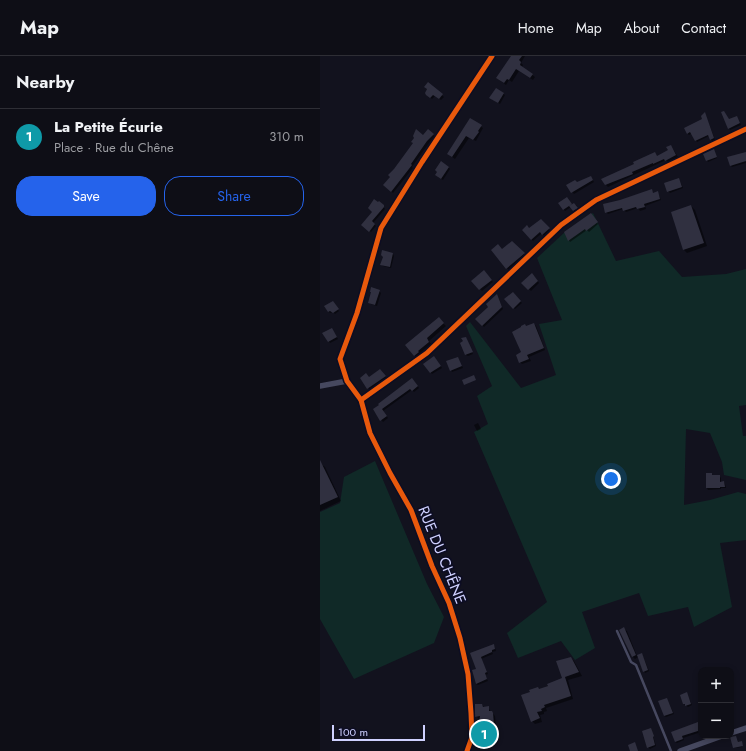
<!DOCTYPE html>
<meta charset="utf-8">
<style>
body{margin:0;font-family:Jost,sans-serif;background:#17171f;color:#f1f3f6}
.controls{position:absolute;right:12px;bottom:12px;display:grid;overflow:hidden;border-radius:8px;box-shadow:0 2px 6px #0003}
.controls button{width:36px;height:36px;display:grid;place-items:center;padding:0;border:0;border-bottom:1px solid #2e2e35;background:#0e0e16;color:#f1f3f6;font:20px sans-serif}
.scale{position:absolute;left:12px;bottom:10px;width:93px;box-sizing:border-box;padding-left:4px;border:2px solid #cfd1ff;border-top:0;font-size:11px;line-height:14px;white-space:nowrap;color:#cfd1ff;-webkit-text-stroke:3px #0d0d23;paint-order:stroke}
.you{position:absolute;left:291px;top:423px;width:14px;height:14px;margin:-10px;border:3px solid #fff;border-radius:50%;background:#1a73e8;box-shadow:0 0 0 6px #1a73e833}
.badge{display:grid;place-items:center;width:26px;height:26px;border-radius:50%;background:#2563eb;color:#fff;font-size:13px;font-weight:700}
.pin{position:absolute;translate:-50% -50%;border:2px solid #fff;box-shadow:0 1px 4px #0006}
.list{margin:0;padding:0;list-style:none}
h2{display:flex;justify-content:space-between;align-items:center;height:52px;margin:0;padding:0 16px;font-size:17px}
h2 small{font-size:13px;font-weight:400;color:#9b9ca1}
.list li{display:grid;grid-template-columns:26px 1fr auto;gap:12px;align-items:center;box-sizing:border-box;height:56px;padding:0 16px;border-top:1px solid #2e2e35}
.list b{display:block;font-size:15px;white-space:nowrap}
.list p{margin:0;font-size:13px;white-space:nowrap;color:#9b9ca1}
.list em{font-size:13px;font-style:normal;color:#9b9ca1}
.actions{display:flex;gap:8px;padding:12px 16px}
.actions a{flex:1;padding:9px 0;border:1px solid #2563eb;border-radius:16px;text-align:center;font-size:14px;color:#2563eb}
.actions .main{background:#2563eb;color:#fff}
.map{position:relative;flex:none;width:426px;height:695px;overflow:hidden}
header{display:flex;align-items:center;gap:24px;box-sizing:border-box;height:56px;padding:0 20px;background:#0e0e16;border-bottom:1px solid #2e2e35}
header strong{font-size:19px}
nav{display:flex;gap:22px;margin-inline-start:auto;font-size:14px}
main{display:flex}
aside{flex:1;background:#0e0e16}
.map>svg:first-child{display:block}
.green{fill:#102927}
.shadow{fill:#0007}
.building{fill:#303040}
.lines{fill:none;stroke-linecap:round;stroke-linejoin:round}
.lane{stroke:#46485f;stroke-width:2.5}
.street{stroke:#46485f;stroke-width:5.5}
.cycleway-casing{stroke:#0d0d23;stroke-width:8}
.cycleway{stroke:#e8590c;stroke-width:5}
.labels{text-anchor:middle;dominant-baseline:central;stroke-width:3.5;stroke-linejoin:round;paint-order:stroke}
.street-label{font-size:15px;fill:#cfd1ff;stroke:#0d0d23}
</style>
<header>
<strong>Map</strong>
<nav><a>Home</a><a>Map</a><a>About</a><a>Contact</a></nav>
</header>
<main>
<aside>
<h2>Nearby<small></small></h2>
<ul class="list">
<li><span class="badge" style="background:#0f9aa8">1</span><div><b>La Petite Écurie</b><p>Place · Rue du Chêne</p></div><em>310 m</em></li>
</ul>
<div class="actions"><a class="main">Save</a><a>Share</a></div>
</aside>
<div class="map">
<svg width="426" height="695" viewBox="0 0 426 695">
<rect width="100%" height="100%" fill="#12121e"/>
<g class="green">
<path d="M273,157L296,205L339,195L362,221L406,218L426,213V349L419,350L423,380H426V424L404,419L402,406L390,377L366,373L364,449L390,444L418,436L426,438V484L400,487L412,551L374,571L368,551L328,560L319,537L262,556L275,592L255,604L241,585L198,602L187,577L227,546L154,376L168,368L157,340L172,330L146,270L150,266L201,332L236,319L219,268L242,264L217,202L246,175Z"/>
<path d="M55,405L107,528L124,561L114,587L34,623L0,563V456L20,447L24,421Z"/>
</g>
<g class="shadow">
<path d="M192,0H205L201,7L203,9L202,11L215,21L213,24L199,15L192,26L189,24L186,29L177,22Z"/>
<path d="M108,28L124,41L121,44L115,40L112,43L106,37Z"/>
<path d="M176,33L185,39L180,48L172,43Z"/>
<path d="M404,56L409,64L418,63L421,69L410,74L409,72Z"/>
<path d="M385,57L395,84L392,85L389,80L377,86L372,77L369,79L367,77L383,63Z"/>
<path d="M150,64L163,72L156,85L149,82L135,103L128,98Z"/>
<path d="M113,79L115,80L109,87L92,111L93,112L73,137L64,129L104,80Z"/>
<path d="M351,90L358,101L348,106L346,104L288,131L286,129L349,95Z"/>
<path d="M394,95L397,102L388,106L387,104Z"/>
<path d="M424,99L426,107L412,111L411,110Z"/>
<path d="M128,111L130,113L123,124L118,121L119,117Z"/>
<path d="M272,123L274,126L254,138L248,130Z"/>
<path d="M359,123L363,132L350,137L348,135Z"/>
<path d="M331,134L334,138L338,137L341,144L325,150L326,153L320,155L318,152L306,156L303,153L288,158L286,156Z"/>
<path d="M248,144L253,149H256L259,154L255,156L251,151L245,155L239,148Z"/>
<path d="M63,150L65,153L53,167L56,170L51,176L43,169Z"/>
<path d="M371,150L375,154L387,190L367,197L363,193Z"/>
<path d="M272,160L278,168L269,176L267,174L250,186L245,177Z"/>
<path d="M221,165L230,174L224,180L222,177L213,185L203,174L209,173Z"/>
<path d="M192,186L206,200L189,214L187,212L182,194Z"/>
<path d="M73,198L74,200L71,212L63,210L62,209Z"/>
<path d="M164,216L173,226L162,235L153,225Z"/>
<path d="M214,220L219,227L211,235L203,227Z"/>
<path d="M59,235L61,237L57,250L51,248L49,246Z"/>
<path d="M193,238L202,247L195,253L185,244Z"/>
<path d="M178,241L183,253L164,271L156,263Z"/>
<path d="M14,248L19,255L15,258L13,256L10,257L5,251Z"/>
<path d="M119,263L126,270L109,285L111,288L100,297L101,299L97,302L87,289Z"/>
<path d="M214,268L216,270L225,294L209,301L211,305L202,308L200,306L207,271Z"/>
<path d="M13,275L18,283L10,287L4,277Z"/>
<path d="M146,282L153,298L148,300L146,299L144,286Z"/>
<path d="M115,302L122,312L112,318L105,309Z"/>
<path d="M138,302L143,312L132,316L131,314Z"/>
<path d="M59,314L67,322L50,334L41,323L49,322Z"/>
<path d="M94,325L99,332L94,336L92,334L63,355L68,362L63,366L54,354Z"/>
<path d="M158,367L161,373L157,375L154,369Z"/>
<path d="M0,407L5,411L21,445L0,455Z"/>
<path d="M387,418L399,420L401,422V427L404,426L405,428L406,432H401V433L388,434L387,432Z"/>
<path d="M304,573L307,575L317,600L322,598L323,600L329,615L325,617L318,601L315,603L312,600Z"/>
<path d="M174,589L176,595L172,596L173,598L161,603L168,618L165,619L168,625L158,629L156,628L157,613L151,598Z"/>
<path d="M251,602L254,605L262,620L248,624L253,643L226,652L227,655L224,656V658L220,659L222,666L215,668L212,665L219,634L243,623Z"/>
<path d="M367,638L372,649L368,651L364,648Z"/>
<path d="M347,643L354,658L346,661L344,660Z"/>
<path d="M162,649L165,652H168L175,660L176,670L177,672L175,681H173L171,690L158,688L156,686L161,663H159L156,660Z"/>
<path d="M381,666V676L363,682L364,684L357,687L355,686L358,674Z"/>
<path d="M331,673L336,690L330,693L328,691Z"/>
<path d="M416,681L419,687L421,686L422,691L415,692L414,691Z"/>
</g>
<g class="building">
<path d="M191,0H202L199,4L201,6L200,9L213,18L210,22L196,13L189,24L187,23L184,27L176,22Z"/>
<path d="M108,26L123,38L119,43L113,39L110,42L106,39L105,37L107,33L104,31Z"/>
<path d="M176,32L184,37L178,47L169,42Z"/>
<path d="M404,55L409,63L417,60L420,67L408,73L401,56Z"/>
<path d="M385,56L394,82L390,84L388,79L375,85L370,76L367,78L364,72L382,63L381,60Z"/>
<path d="M150,62L162,69L158,75L159,76L153,84L146,80L132,101L127,98Z"/>
<path d="M96,73L103,79L108,73L114,78L107,85L91,108L92,109L71,136L63,129L70,121L68,119L74,113L93,87L91,86L94,82L93,80Z"/>
<path d="M351,89L356,99L345,105L344,103L333,108V107L312,116L313,118L285,129L281,123L314,108L313,106L335,96L337,100L348,94L346,91Z"/>
<path d="M394,93L397,101L386,105L383,98Z"/>
<path d="M426,96V105L410,110L407,101Z"/>
<path d="M121,105L129,111L121,123L115,119L117,116L115,114Z"/>
<path d="M271,120L273,124L251,137L246,129L255,124L257,126Z"/>
<path d="M359,122L362,131L347,136L344,127Z"/>
<path d="M332,133L333,137L338,135L340,143L324,148L325,151L317,153L316,151L303,155L302,152L285,157L283,148L300,144Z"/>
<path d="M247,141L252,148L249,150L254,147L258,152L253,155L249,150L243,154L238,147Z"/>
<path d="M54,143L58,146L59,145L64,149V151L52,165L55,168L49,176L41,169L52,156L48,152Z"/>
<path d="M371,149L384,187L363,194L351,156Z"/>
<path d="M271,157L278,166L266,175L265,173L248,185L244,176Z"/>
<path d="M221,163L230,172L222,179L220,176L211,184L202,174L207,169L209,172Z"/>
<path d="M192,185L205,197L186,213L171,194L178,188L182,193Z"/>
<path d="M62,194L73,197L70,211L60,209L63,201L61,199Z"/>
<path d="M164,214L172,224L159,234L151,225Z"/>
<path d="M212,217L218,225L208,234L201,227Z"/>
<path d="M51,231L60,234L55,249L48,247L51,236H50Z"/>
<path d="M193,236L201,245L193,253L184,243Z"/>
<path d="M177,238L182,251L162,270L155,263L168,251L166,248Z"/>
<path d="M13,245L19,253L13,257L10,255L8,256L4,250Z"/>
<path d="M119,261L124,267L107,282L109,286L98,295L99,296L94,300L85,289Z"/>
<path d="M214,267L224,292L207,299L209,303L199,307L196,299L201,296L192,276L201,271V270L205,268L206,270Z"/>
<path d="M12,272L17,281L8,286L2,277Z"/>
<path d="M146,281L153,296L145,299L140,287L143,285L141,282Z"/>
<path d="M114,300L121,310L110,317L103,308Z"/>
<path d="M138,301L142,310L130,315L126,305Z"/>
<path d="M60,313L66,320L47,333L40,322L46,317L49,321Z"/>
<path d="M154,319L156,324L144,329L142,324Z"/>
<path d="M92,322L98,330L92,335L90,333L62,353L67,360L60,365L53,353L59,349L58,348Z"/>
<path d="M0,404L18,441L0,449Z"/>
<path d="M386,417H392V419H400V426L404,425L405,431H400V432H386Z"/>
<path d="M304,571L316,599L312,601L299,574Z"/>
<path d="M174,588L175,593L172,594V596L161,601L167,616L165,617L167,623L156,628L152,614L156,613L150,597Z"/>
<path d="M322,597L328,614L323,616L317,599Z"/>
<path d="M251,601L259,616L245,621L251,640L224,649L225,651L221,653L222,655L217,656L220,662L211,666L201,639L210,636L209,634L218,631L219,633L228,630L227,628L242,622L236,605Z"/>
<path d="M367,636L371,648L365,650V648H363L360,639Z"/>
<path d="M347,642L353,657L344,660L338,645Z"/>
<path d="M155,648H162L163,651L169,650V655H172L173,657L174,668H175L173,679H170L169,688L155,686L156,681V674H158L160,660L155,661Z"/>
<path d="M378,666L381,674L362,680L363,683L355,686L351,676Z"/>
<path d="M331,672L334,680L333,681L335,689L327,692L322,675Z"/>
<path d="M416,680L418,686L422,685L423,690L413,692L410,681Z"/>
<path d="M315,686L318,695H310L308,689Z"/>
</g>
<g class="lines">
<path class="lane" d="M297,575L311,606L316,609L351,695"/>
<g class="street">
<path d="M0,330L27,325"/>
<path d="M41,344L107,297L241,169L276,144L426,73"/>
<path d="M411,677L426,672"/>
<path d="M147,695L152,681L151,657L148,618L140,582L129,547L112,510L91,454L70,417L50,377L41,344L27,325L20,303L37,257L61,172L102,106L172,0"/>
<path d="M360,695L402,680"/>
</g>
<g class="cycleway-casing">
<g id="cycleway">
<path d="M41,344L107,297L241,169L276,144L426,73"/>
<path d="M147,695L152,681L151,657L148,618L140,582L129,547L112,510L91,454L70,417L50,377L41,344L27,325L20,303L37,257L61,172L102,106L172,0"/>
</g>
</g>
<use href="#cycleway" class="cycleway"/>
</g>
<g class="labels">
<g class="street-label">
<text transform="translate(122 499) rotate(68)">RUE DU CHÊNE</text>
</g>
</g>
</svg>
<div class="controls">
<button>+</button>
<button>−</button>
</div>
<div class="scale">100 m</div>
<div class="you"></div>
<div class="pin badge" style="left:164px;top:678px;background:#0f9aa8">1</div>
</div>
</main>
